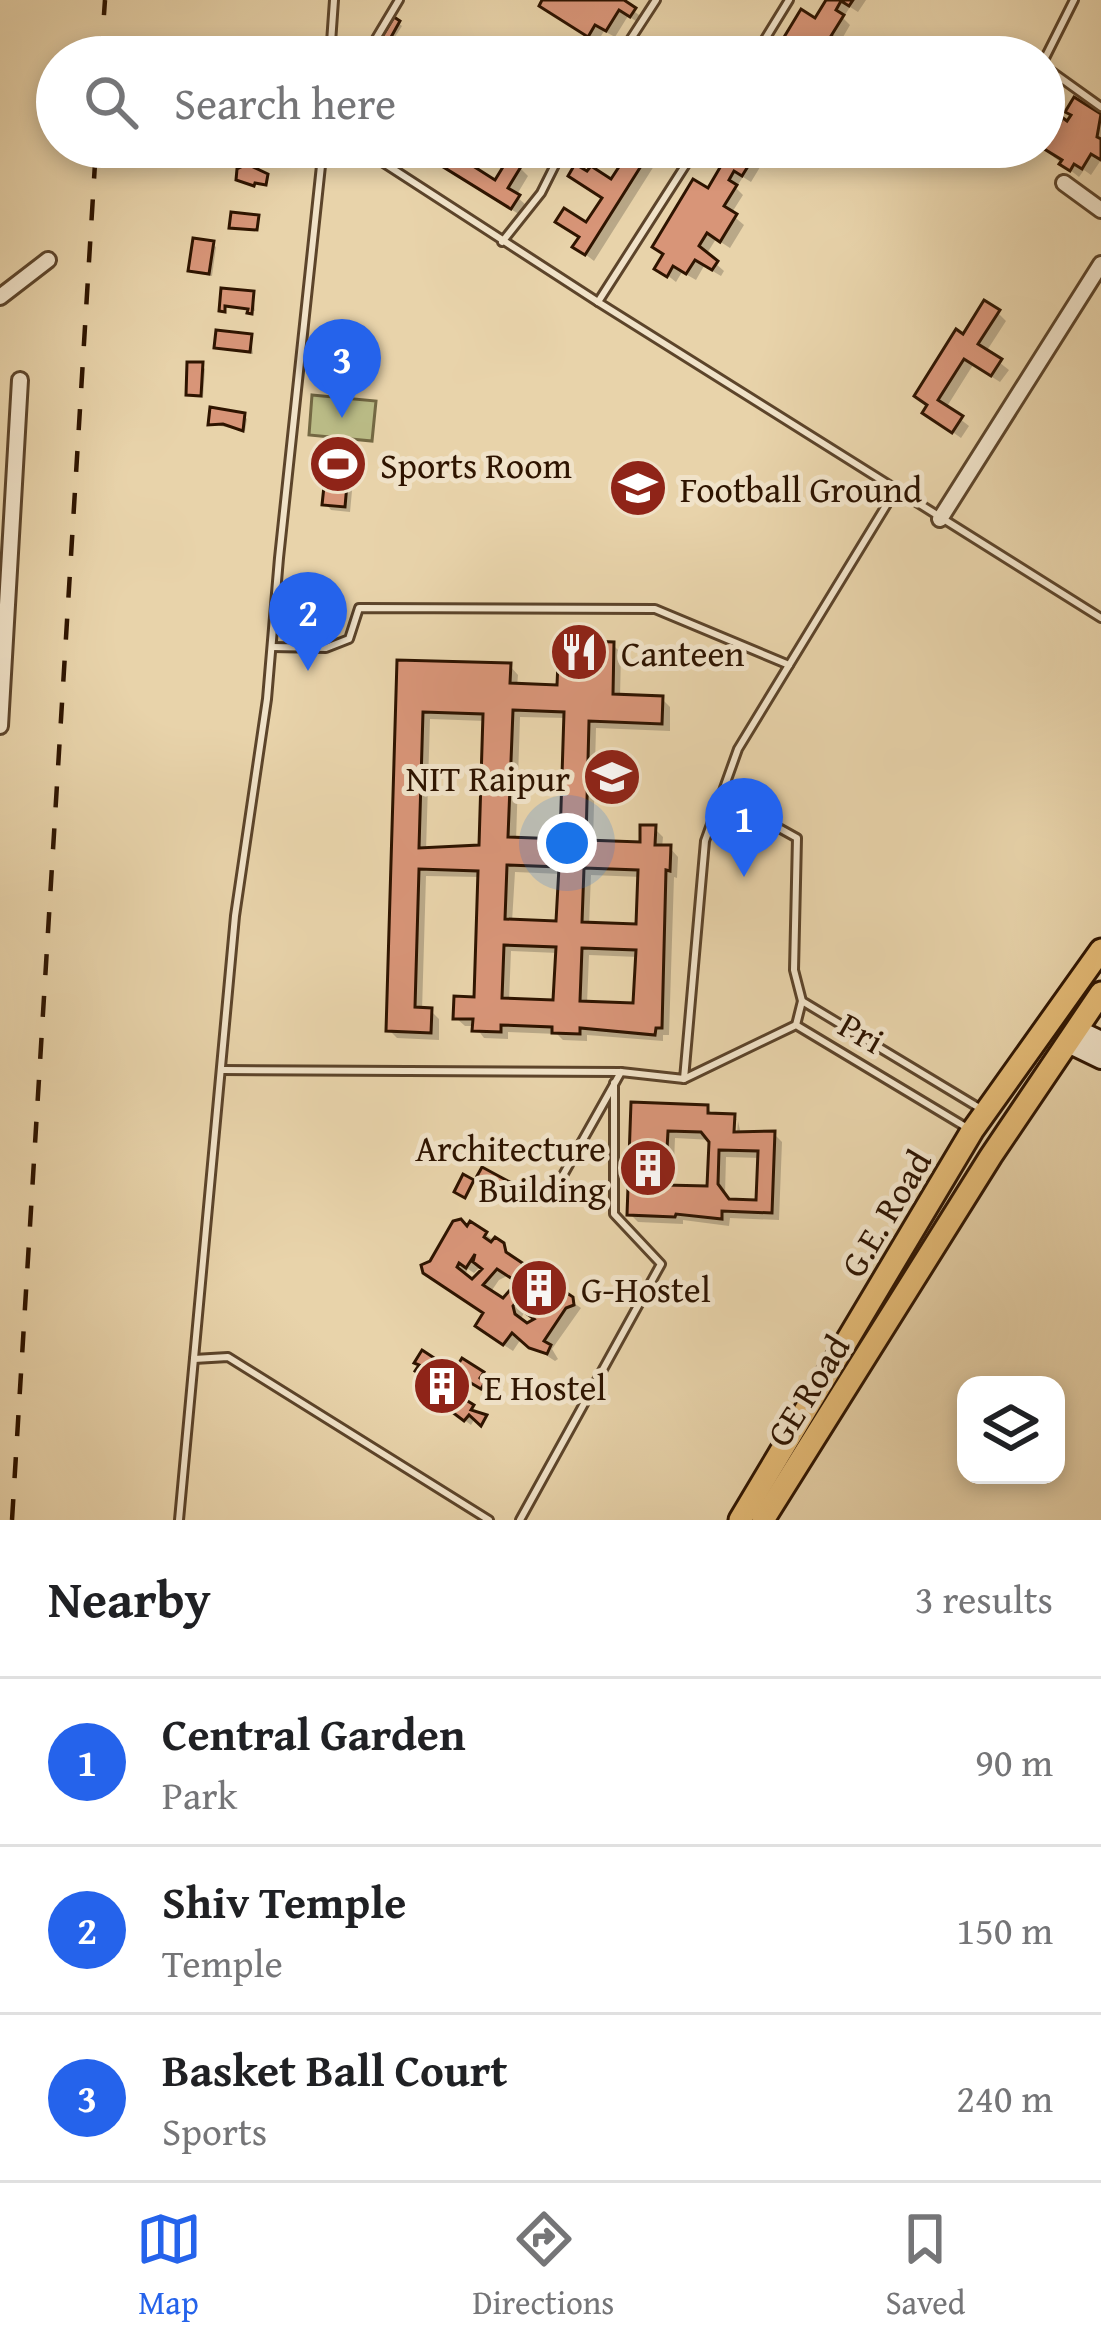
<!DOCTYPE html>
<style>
body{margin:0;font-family:"Gentium Book Plus",serif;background:#f2f2f2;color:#202124}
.controls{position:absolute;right:36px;bottom:36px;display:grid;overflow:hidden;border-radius:24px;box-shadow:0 6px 18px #0003}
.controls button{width:108px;height:108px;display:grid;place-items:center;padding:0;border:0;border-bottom:3px solid #e0e0e0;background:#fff;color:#202124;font:60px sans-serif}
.you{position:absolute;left:567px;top:843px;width:42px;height:42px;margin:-30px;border:9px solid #fff;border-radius:50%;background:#1a73e8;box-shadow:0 0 0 18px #1a73e833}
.badge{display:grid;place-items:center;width:78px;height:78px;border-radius:50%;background:#2563eb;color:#fff;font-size:39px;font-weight:700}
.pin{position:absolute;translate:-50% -99px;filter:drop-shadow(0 3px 6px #0008)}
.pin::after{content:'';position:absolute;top:63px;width:42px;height:36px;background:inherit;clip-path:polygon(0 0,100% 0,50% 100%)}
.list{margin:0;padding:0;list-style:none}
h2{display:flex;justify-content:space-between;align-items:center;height:156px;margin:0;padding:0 48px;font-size:51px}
h2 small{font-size:39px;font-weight:400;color:#757577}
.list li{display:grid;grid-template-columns:78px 1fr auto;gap:36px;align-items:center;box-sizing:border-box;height:168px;padding:0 48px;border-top:3px solid #e0e0e0}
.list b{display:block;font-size:45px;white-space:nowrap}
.list p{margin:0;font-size:39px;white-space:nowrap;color:#757577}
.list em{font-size:39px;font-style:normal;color:#757577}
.icon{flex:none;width:66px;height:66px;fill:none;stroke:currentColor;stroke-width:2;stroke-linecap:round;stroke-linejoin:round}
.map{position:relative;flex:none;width:1101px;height:1520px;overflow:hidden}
.search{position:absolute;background:#fff;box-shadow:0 6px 18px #0003;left:36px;right:36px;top:36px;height:132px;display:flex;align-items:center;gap:30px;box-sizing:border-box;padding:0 42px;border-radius:66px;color:#757577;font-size:45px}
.sheet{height:660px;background:#fff}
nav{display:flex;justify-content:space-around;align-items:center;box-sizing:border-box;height:168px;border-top:3px solid #e0e0e0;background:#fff;font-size:33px;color:#757577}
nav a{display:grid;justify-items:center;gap:6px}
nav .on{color:#2563eb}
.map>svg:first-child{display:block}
.pitch{fill:#babb86;stroke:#746843;stroke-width:3}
.shadow{fill:#0003;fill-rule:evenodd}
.building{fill:#d89578;stroke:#2e1400;stroke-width:3;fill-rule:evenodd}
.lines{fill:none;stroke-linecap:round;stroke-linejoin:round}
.lane-casing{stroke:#5c442a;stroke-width:12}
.street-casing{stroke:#5c442a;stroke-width:20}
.secondary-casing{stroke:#2e1400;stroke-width:24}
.primary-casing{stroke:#2e1400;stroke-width:27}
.lane{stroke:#f0e2c8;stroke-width:6}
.street{stroke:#f0e2c8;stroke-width:14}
.secondary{stroke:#f0e2c8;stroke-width:18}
.primary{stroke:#e4ba75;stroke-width:21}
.rail{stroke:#2e1400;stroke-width:4.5;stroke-dasharray:21 21;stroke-linecap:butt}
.labels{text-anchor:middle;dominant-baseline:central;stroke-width:10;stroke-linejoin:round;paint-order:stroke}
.poi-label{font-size:36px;fill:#2e1400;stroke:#f0e2c8;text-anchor:start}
.street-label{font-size:36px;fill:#2e1400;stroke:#f0e2c8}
</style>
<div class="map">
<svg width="1101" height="1520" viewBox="0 0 1101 1520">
<rect width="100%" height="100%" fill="#e8d3aa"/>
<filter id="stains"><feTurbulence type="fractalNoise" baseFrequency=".00167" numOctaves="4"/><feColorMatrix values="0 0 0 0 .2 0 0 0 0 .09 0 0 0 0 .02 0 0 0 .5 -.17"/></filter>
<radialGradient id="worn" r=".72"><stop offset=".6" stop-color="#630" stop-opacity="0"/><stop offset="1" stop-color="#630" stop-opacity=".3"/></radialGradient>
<path class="pitch" d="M312,395L376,401L372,441L309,435Z"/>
<g class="shadow">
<path d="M546,0H624L623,3L643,18L639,23L628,16L615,37L604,31L597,43L551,13Z"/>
<path d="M829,0H866L858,12L850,7L843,18L850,25L839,44L850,57H775L816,22Z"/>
<path d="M395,21L402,26L382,57L379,55Z"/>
<path d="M1075,102L1101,118V160L1091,175L1084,170L1079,177L1041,147L1068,125Z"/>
<path d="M216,147H230L226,157L215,153Z"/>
<path d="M415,147H437L454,158L460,147H492L483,162L475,158L470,167L496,184L520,168L528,176L516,196L526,205L520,215Z"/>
<path d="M635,147H666L594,261L576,247L581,239L559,222L587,226L604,199L572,176L612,183Z"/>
<path d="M736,147H782L778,153L771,149L751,182L743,177L736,188L743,195L731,214L744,225L730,248L716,239L706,255L724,271L721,276L704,266L696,280L682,272L676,282L658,268L665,256L656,247L709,192Z"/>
<path d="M212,244L216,247L212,276L195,273L192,270Z"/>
<path d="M253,294L255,311L222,305Z"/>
<path d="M998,313L1006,321L986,352L1009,370L1000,382L973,365L946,408L969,426L961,438L926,413L964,338Z"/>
<path d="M251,337L253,354L217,347Z"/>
<path d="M201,365L205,369L203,398L192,397L189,394Z"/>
<path d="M244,416L247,419L245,431L211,424Z"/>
<path d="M349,453L355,459L350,512L331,510L326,504Z"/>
<path d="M613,645L621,653L620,698L662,699L670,707V731L596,728L593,844L642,845L654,828L663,837L662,848H670L678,857L677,878L674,877L669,1035H663V1041L587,1035V1041L563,1040L557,1034L508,1032V1039L484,1038L475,1026H465L456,1018L477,1000L480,877L426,876L422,1011H431L439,1019V1040L397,1038L389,1030L400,663L510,666L518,675L517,687L560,688ZM520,717L567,718L563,842L516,841ZM430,719L486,721L482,848L426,851ZM515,872L561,874L559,924L512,922ZM591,875L641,877L639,927L589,925ZM511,951L558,953L556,1003L509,1001ZM589,955L638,957L636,1006L587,1004Z"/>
<path d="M634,1105L707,1108L715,1116L734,1117L737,1120H732L736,1147L738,1121L741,1135L774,1134L782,1142L779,1220L730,1218L729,1226L683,1220V1224L638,1222L630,1214ZM675,1138L712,1140L710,1189L673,1188ZM726,1157L760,1158L759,1203L730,1202L725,1195Z"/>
<path d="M468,1230L485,1234L502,1246L512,1260L581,1308L552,1349L558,1359L555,1361L521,1339L513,1351L487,1334L485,1315L425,1272ZM481,1266L485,1271L473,1283L464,1276L468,1269L474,1273ZM507,1276L519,1284L504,1302L490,1293L499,1280ZM525,1309L537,1321L533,1326L521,1320Z"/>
<path d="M482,1374L488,1380L485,1385L487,1393L466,1379L455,1397L478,1413L471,1425L436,1398L455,1375Z"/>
</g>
<g class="building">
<path d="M542,0H624L636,8L630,17L619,10L606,31L595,25L588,37L539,6Z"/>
<path d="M826,0H853L849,6L841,1L836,10L844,15L831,36L845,45L837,57H772L801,9L815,18Z"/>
<path d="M394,17L400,21L380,57L372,53Z"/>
<path d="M399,39L420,48L417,55L396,46Z"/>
<path d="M258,40L292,46L290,57H256Z"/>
<path d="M1074,97L1101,114L1097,137L1101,139V160L1091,154L1082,169L1074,164L1070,171L1059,164L1062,160L1041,147L1044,132L1051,136L1063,118L1067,121L1071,115L1065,112Z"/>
<path d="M411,147H443L453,153L457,147H479L474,156L466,152L462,159L495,180L509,157L522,165L508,188L520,195L511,209Z"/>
<path d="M632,147H653L585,255L572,247L579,237L555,222L564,208L586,222L602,198L568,176L575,164L587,171L591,166L611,179Z"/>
<path d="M732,147H760L742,176L734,171L729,180L737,185L724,206L737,214L720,242L707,233L699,246L718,261L712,270L695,260L686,274L673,266L667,277L654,269L663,254L652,247L693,179L708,188Z"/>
<path d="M247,164L268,174L266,185L255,183L254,186L236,180L237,169Z"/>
<path d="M231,212L259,215L257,230L229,228Z"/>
<path d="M193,238L214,241L209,274L188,271Z"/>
<path d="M221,288L254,291L252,314L247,313L248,309L225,306V312L219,311Z"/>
<path d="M984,300L1000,310L978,344L1002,359L991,376L964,359L938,400L963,416L952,433L922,413L927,405L914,396L956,329L963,334Z"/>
<path d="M216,330L252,334L250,352L214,348Z"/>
<path d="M187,362H203L201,396L186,395Z"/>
<path d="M210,407L245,413L243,431L223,424L208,425Z"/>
<path d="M328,448L350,450L345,507L322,505Z"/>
<path d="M559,640L614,642L613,694L663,696L662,724L589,721L586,840L640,842V825H656L655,845H671L670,871L666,870L662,1028H656L655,1035L580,1028V1034L552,1033V1027L501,1025V1032L472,1031L473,1019H453L454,996L474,997L478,871L419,869L415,1007L432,1008L431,1033L386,1031L397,660L511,663L510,683L557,685ZM513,710L564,712L560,839L508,837ZM423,712L483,714L479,845L419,848ZM507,865L559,867L556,921L505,919ZM584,868L638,870L636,924L582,922ZM504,945L556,947L553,1000L502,998ZM582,948L636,950L633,1003L580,1001Z"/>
<path d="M631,1102L708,1105V1113L735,1114L734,1132L775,1131L772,1213L722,1211V1219L676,1214L675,1217L627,1215ZM668,1131L701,1132L709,1142L707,1186L665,1185ZM719,1150L758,1151L756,1200L729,1199L718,1184Z"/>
<path d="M482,1167L519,1187L514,1197L477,1176Z"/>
<path d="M463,1174L474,1180L465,1198L454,1192Z"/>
<path d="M461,1219L467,1226L470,1221L487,1232L484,1237L491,1242L495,1237L504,1243L506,1252L573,1297L574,1305L566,1308L544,1341L551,1345L547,1354L529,1348L512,1333L503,1345L475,1326L483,1313L423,1273L421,1265L430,1261L453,1221ZM475,1254L473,1262L482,1269L472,1279L457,1267L459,1263L466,1268ZM497,1269L517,1282L503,1298L483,1285ZM531,1290L536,1293L523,1311L534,1319L527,1323L515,1314L513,1306L522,1294L527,1297Z"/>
<path d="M422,1350L454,1371L462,1358L484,1372L480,1378L485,1382L481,1389L459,1376L450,1390L474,1405L471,1410L487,1415L481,1426L469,1415L464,1421L427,1393L433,1383L415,1371L419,1365L414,1363Z"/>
</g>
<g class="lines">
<g class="lane-casing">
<g id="lane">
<path d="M330,57L334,0"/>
<path d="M365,57L399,0"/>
<path d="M619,57L656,0"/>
<path d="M754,57L789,0"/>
<path d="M1044,60L1074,0"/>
<path d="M1044,66L1101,107"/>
<path d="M359,147L598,302"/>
<path d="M697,147L598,302L1101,618"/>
<path d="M502,242L541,193L564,147"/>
<path d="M272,647L326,648L349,639L359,608L655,609L789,665"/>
<path d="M717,807L770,823L797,838L794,970L802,1001L981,1109"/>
<path d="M796,1025L802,1001"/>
<path d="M223,1070L621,1072L684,1079L705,841L738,749L895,491"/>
<path d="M684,1079L796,1025L969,1129"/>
<path d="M553,1193L621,1072"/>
<path d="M194,1359L228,1357L489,1520"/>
<path d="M179,1520L235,916L267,699L279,558L323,147"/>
<path d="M520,1520L661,1264L614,1214V1083"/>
</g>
</g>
<g class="street-casing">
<g id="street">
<path d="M1064,183L1101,210"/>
<path d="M0,297L48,260"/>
<path d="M940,519L1101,264"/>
<path d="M0,726L20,380"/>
</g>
</g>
<g class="secondary-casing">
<g id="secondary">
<path d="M1076,1029L1101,1041"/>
<path d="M1068,1043L1101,1059"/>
</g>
</g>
<g class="primary-casing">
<g id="primary">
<path d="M740,1520L972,1131L1101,950"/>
<path d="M763,1520L991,1156L1101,993"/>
</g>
</g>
<use href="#lane" class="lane"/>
<use href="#street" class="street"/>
<use href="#secondary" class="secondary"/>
<use href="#primary" class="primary"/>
<g class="rail">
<path d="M101,57L105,0"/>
<path d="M12,1520L96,147"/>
</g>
</g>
<defs>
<g id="stadium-disc" transform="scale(3)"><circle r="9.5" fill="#8f2418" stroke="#f0e2c8"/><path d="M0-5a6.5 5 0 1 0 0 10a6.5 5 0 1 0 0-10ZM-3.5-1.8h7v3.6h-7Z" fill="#fff"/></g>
<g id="university-disc" transform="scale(3)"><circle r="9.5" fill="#8f2418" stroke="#f0e2c8"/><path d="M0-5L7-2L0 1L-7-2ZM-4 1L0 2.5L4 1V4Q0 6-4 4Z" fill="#fff"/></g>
<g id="restaurant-disc" transform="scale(3)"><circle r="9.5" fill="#8f2418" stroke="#f0e2c8"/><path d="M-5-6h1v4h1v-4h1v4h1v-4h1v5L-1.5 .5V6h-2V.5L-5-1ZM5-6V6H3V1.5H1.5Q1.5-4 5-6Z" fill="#fff"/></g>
<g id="building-disc" transform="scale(3)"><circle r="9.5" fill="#8f2418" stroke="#f0e2c8"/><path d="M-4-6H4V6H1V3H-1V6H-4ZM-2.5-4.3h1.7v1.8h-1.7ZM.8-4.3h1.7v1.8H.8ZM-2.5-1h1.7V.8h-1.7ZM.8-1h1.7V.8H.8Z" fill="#fff"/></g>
</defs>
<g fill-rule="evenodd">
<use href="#stadium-disc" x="338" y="464"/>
<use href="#university-disc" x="638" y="488"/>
<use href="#restaurant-disc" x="579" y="652"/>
<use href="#university-disc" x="612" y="777"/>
<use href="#building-disc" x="648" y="1168"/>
<use href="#building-disc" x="539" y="1288"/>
<use href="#building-disc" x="442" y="1386"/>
</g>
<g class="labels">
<g class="poi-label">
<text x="380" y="464">Sports Room</text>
<text x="680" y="488">Football Ground</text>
<text x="621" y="652">Canteen</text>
<text x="570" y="777" text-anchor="end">NIT Raipur</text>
<text x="606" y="1147" text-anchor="end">Architecture<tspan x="606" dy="41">Building</tspan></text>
<text x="581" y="1288">G-Hostel</text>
<text x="484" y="1386">E Hostel</text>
</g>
<g class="street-label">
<text transform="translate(862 1032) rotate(30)">Pri</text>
<text transform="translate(885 1213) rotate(-59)">G.E. Road</text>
<text transform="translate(807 1390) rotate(-58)">GE Road</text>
</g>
</g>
<rect width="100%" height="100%" filter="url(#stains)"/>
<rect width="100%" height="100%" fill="url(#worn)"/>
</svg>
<div class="controls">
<button><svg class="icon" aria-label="layers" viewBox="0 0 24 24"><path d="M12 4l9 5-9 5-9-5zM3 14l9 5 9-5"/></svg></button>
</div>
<div class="you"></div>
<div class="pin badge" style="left:744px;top:877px">1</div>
<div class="pin badge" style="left:308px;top:671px">2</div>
<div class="pin badge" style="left:342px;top:418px">3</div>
<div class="search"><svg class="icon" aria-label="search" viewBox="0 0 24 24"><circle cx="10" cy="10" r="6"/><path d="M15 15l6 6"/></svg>Search here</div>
</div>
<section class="sheet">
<h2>Nearby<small>3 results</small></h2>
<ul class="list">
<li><span class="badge">1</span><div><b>Central Garden</b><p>Park</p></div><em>90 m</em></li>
<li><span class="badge">2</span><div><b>Shiv Temple</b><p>Temple</p></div><em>150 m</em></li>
<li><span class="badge">3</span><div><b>Basket Ball Court</b><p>Sports</p></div><em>240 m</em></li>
</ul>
</section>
<nav>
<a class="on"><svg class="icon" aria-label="map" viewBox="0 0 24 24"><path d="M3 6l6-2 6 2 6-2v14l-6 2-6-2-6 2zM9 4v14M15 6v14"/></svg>Map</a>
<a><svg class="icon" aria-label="directions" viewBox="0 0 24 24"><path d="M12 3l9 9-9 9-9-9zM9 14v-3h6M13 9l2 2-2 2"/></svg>Directions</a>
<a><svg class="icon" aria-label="saved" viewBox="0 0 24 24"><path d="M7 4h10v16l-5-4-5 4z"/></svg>Saved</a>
</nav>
